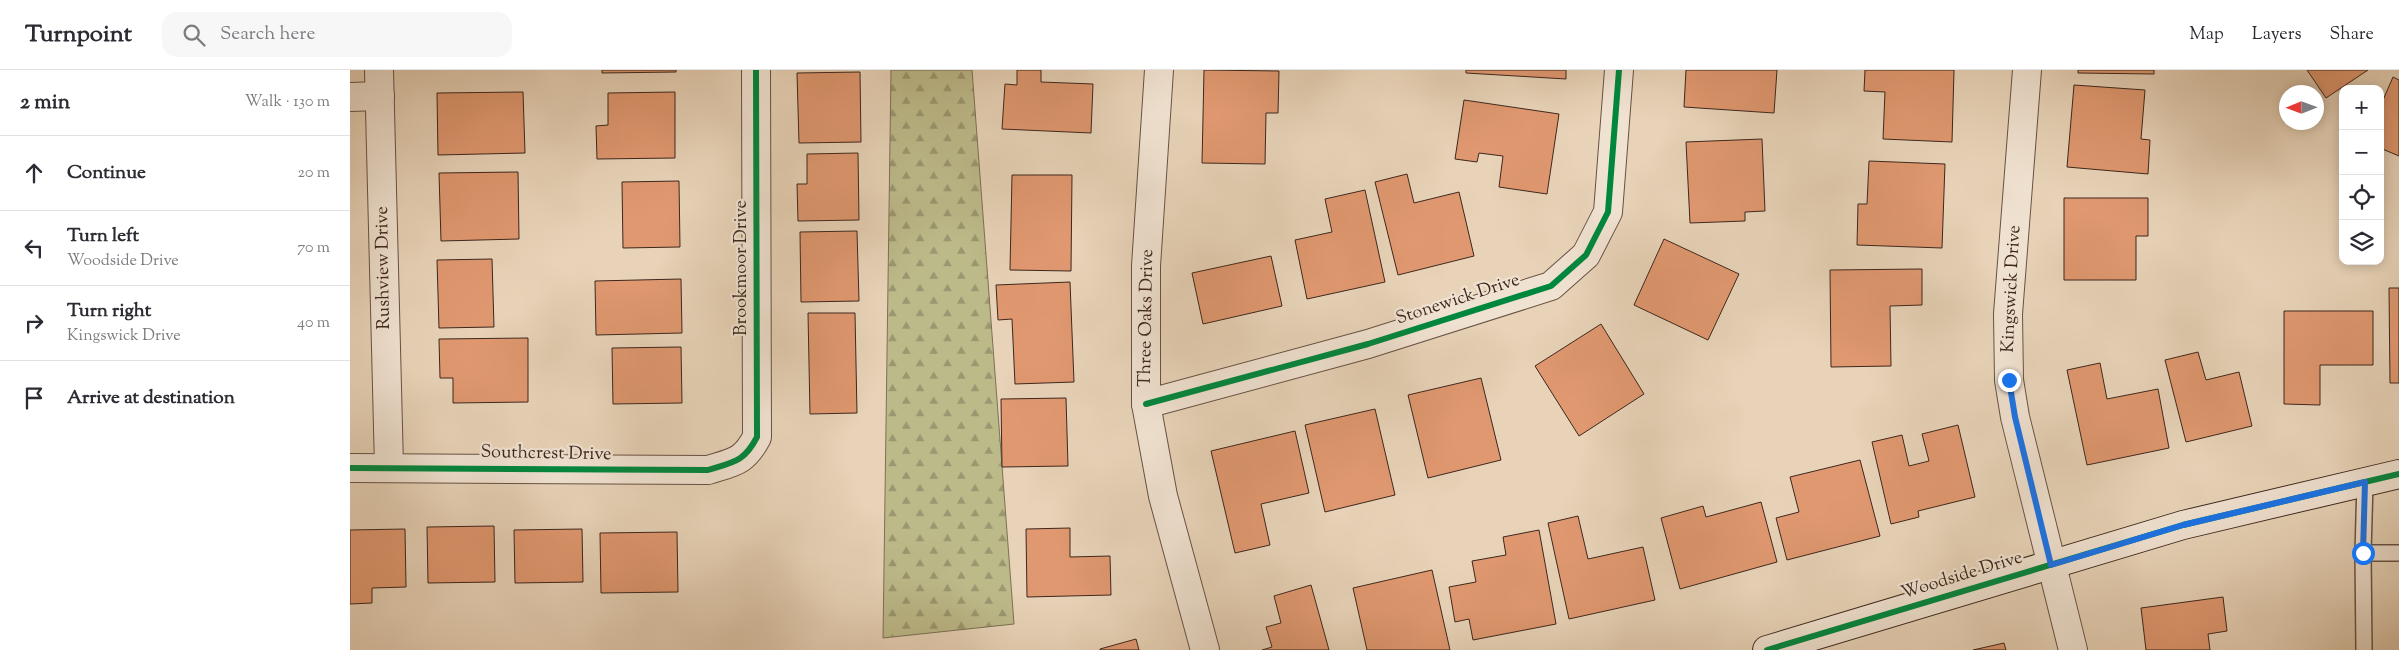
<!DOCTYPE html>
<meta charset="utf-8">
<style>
body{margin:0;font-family:"Sorts Mill Goudy",serif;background:#f7f7f7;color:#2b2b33}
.controls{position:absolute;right:15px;top:15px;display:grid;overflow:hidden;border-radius:10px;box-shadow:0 2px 12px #0003}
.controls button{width:45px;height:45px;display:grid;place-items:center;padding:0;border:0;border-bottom:1px solid #e1e1e2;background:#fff;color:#2b2b33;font:25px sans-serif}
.compass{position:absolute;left:1929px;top:15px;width:45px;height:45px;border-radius:50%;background:#fff;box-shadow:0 2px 12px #0003;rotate:269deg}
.stop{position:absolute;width:15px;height:15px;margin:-11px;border:4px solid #1a73e8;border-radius:50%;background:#fff}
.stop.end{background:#1a73e8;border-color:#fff;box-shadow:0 1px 5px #0008}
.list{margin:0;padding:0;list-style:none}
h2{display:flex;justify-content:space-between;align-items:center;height:65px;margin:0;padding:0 20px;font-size:21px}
h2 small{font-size:16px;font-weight:400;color:#7c7c81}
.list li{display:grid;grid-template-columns:32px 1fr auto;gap:15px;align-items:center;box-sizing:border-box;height:75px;padding:0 20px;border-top:1px solid #e1e1e2}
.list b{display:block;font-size:19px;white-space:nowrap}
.list p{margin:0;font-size:16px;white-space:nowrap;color:#7c7c81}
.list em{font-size:16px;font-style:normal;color:#7c7c81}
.icon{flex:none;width:28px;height:28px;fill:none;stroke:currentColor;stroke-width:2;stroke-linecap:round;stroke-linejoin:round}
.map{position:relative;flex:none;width:2049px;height:580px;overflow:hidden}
header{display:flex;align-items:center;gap:30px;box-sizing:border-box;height:70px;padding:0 25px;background:#fff;border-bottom:1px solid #e1e1e2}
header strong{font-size:24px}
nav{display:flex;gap:28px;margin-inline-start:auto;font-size:18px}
.search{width:350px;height:45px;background:#f7f7f7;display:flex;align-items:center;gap:12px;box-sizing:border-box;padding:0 18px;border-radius:15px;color:#7c7c81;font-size:19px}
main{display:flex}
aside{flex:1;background:#fff}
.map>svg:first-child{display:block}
.forest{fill:url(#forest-firs);stroke:#7d7054}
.building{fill:#e09870;stroke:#3d271d}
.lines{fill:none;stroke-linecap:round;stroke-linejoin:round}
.lane-casing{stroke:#685244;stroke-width:18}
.street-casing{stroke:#685244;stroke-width:30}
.secondary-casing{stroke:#3d271d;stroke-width:30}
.lane{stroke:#f0e2d1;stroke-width:15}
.street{stroke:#f0e2d1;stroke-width:28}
.secondary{stroke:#f0e2d1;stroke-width:28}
.cycleway-casing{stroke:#f0e2d1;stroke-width:9}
.cycleway{stroke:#00873e;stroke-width:6}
.route{stroke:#1a73e8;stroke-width:6}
.labels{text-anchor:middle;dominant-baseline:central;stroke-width:4.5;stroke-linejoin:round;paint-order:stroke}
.street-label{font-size:18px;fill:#3d271d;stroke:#f0e2d1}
</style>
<header>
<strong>Turnpoint</strong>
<div class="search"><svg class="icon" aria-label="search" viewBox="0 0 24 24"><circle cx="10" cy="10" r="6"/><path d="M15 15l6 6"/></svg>Search here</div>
<nav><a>Map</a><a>Layers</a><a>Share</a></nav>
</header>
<main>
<aside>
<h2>2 min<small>Walk · 130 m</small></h2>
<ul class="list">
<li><svg class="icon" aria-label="ahead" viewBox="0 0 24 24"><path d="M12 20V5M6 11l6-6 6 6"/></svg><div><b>Continue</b></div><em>20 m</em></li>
<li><svg class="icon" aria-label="left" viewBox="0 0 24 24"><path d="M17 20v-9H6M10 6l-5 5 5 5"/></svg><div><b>Turn left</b><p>Woodside Drive</p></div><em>70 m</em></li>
<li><svg class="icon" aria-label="right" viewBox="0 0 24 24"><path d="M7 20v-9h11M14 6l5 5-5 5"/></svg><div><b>Turn right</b><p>Kingswick Drive</p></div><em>40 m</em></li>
<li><svg class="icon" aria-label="arrive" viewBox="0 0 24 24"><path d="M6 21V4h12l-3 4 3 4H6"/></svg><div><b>Arrive at destination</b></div></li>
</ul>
</aside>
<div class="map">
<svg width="2049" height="580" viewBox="0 0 2049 580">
<defs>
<pattern id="forest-firs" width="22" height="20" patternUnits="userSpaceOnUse" patternTransform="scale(1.25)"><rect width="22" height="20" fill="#bdba8a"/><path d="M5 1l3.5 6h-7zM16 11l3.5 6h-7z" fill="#9b9770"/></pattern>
</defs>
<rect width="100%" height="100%" fill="#e8d3b8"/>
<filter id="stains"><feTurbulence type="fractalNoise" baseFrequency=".004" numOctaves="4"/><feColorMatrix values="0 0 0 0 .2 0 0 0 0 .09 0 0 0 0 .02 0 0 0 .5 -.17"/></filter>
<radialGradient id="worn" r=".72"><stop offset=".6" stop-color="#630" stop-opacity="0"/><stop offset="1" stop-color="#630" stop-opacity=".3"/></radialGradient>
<path class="forest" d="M541,0H622L664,554L533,568Z"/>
<g class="building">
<path d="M252,0H326V2L252,3Z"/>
<path d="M667,0H691V12L743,14L741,63L652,59L655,14L667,15Z"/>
<path d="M854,0L929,1L928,43H916L915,94L852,93Z"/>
<path d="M1116,0H1216V9L1116,3Z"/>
<path d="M1336,0H1427L1424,43L1334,37Z"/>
<path d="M1515,0H1604L1602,72L1533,69L1535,22L1514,21Z"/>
<path d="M1728,0H1804V4L1728,3Z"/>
<path d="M1957,0H2018L1976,28Z"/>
<path d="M510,2L511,72L449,73L447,3Z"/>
<path d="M2043,7L2049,10V86L2030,78V37Z"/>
<path d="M1724,15L1795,20L1791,69L1800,70L1798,104L1717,97Z"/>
<path d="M173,22L175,83L88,85L87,23Z"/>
<path d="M325,22V88L247,89L246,56L258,55V23Z"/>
<path d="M1114,30L1209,44L1197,124L1149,117L1153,86L1129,83L1127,92L1105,89Z"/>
<path d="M1412,69L1415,141L1395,142V151L1340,153L1336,72Z"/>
<path d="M508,83L509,150L448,151L447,114H457V84Z"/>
<path d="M1519,91L1595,94L1592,178L1507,175L1508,134H1517Z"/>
<path d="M168,102L169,169L91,171L89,103Z"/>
<path d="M1057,104L1064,133L1109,122L1124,186L1048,205L1025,112Z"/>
<path d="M662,105H722L721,201L660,200Z"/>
<path d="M329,111L330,177L273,178L272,112Z"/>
<path d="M1015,120L1035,212L957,229L945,170L982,162L975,129Z"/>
<path d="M1714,128H1798V166H1786V210H1714Z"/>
<path d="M507,161L509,231L451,232L450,162Z"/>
<path d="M1314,169L1389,204L1358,270L1284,235Z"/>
<path d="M921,186L932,236L853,254L842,203Z"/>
<path d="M142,189L144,257L89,258L87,190Z"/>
<path d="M1572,199V235L1540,236L1541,296L1481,297L1480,200Z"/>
<path d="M331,209L332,263L246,265L245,211Z"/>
<path d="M720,212L724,312L665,314L662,249L648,250L646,215Z"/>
<path d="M2039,218H2049V313H2040Z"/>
<path d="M1934,241H2023V295H1970V335L1934,334Z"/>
<path d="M458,243H505L507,343L460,344Z"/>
<path d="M1251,254L1294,324L1229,366L1185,296Z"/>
<path d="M178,268V332L103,333V308H90L89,269Z"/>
<path d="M331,277L332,333L263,334L262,278Z"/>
<path d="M1848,282L1856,310L1889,302L1902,356L1836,372L1815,290Z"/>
<path d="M1750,293L1757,329L1808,319L1819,378L1737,395L1717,300Z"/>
<path d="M1131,308L1151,390L1078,408L1058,325Z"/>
<path d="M716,328L718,396L652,397L651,329Z"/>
<path d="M1025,339L1045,425L975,442L955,355Z"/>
<path d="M1608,355L1625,427L1568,441L1569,447L1541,454L1522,372L1552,365L1559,396L1579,391L1572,364Z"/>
<path d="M945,361L959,423L911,434L920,475L885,483L861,381Z"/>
<path d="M1510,390L1530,466L1437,490L1426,448L1449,442L1440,407Z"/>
<path d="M1411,432L1427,492L1330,519L1311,448L1353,436L1356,447Z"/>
<path d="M1228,446L1238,489L1293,477L1305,530L1219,549L1198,453Z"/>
<path d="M144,456L145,512L78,513L77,457Z"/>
<path d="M720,458V487L760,486L761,525L677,527L676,459Z"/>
<path d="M55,459L56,517L22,518V533L0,534V460Z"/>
<path d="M232,459L233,512L165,513L164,460Z"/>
<path d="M1189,460L1206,554L1123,570L1119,549L1105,552L1099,517L1126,512L1122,491L1156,485L1153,467Z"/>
<path d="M327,462L328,522L251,523L250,463Z"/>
<path d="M1082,500L1100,580H1017L1003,518Z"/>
<path d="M961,515L979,580H912L922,577L916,557L931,553L924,526Z"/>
<path d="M1873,527L1877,561L1858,564L1860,580H1796L1791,538Z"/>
<path d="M786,569L789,580H750V579Z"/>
<path d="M1654,573L1656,580H1623Z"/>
</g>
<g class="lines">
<g class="lane-casing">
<g id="lane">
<path d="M2013,483H2049"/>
<path d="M2014,580L2013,483L2015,412"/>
</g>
</g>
<g class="street-casing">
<g id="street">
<path d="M29,0L39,397"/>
<path d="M809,0L796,196V334L813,426L855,580"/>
<path d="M1677,0L1658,244L1659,310L1665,347L1723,580"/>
<path d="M0,27L30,26"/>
<path d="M796,334L1018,274L1201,216L1236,185L1258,142L1269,0"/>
<path d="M0,398L358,400C384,392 394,392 407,367L406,0"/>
</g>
</g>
<g class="secondary-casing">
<path id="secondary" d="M1417,580L1833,455L2049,404"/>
</g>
<use href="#lane" class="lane"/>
<use href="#street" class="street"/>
<use href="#secondary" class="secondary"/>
<g class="cycleway-casing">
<g id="cycleway">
<path d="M796,334L1018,274L1201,216L1236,185L1258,142L1269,0"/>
<path d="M0,398L358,400C384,392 394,392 407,367L406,0"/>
<path d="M1417,580L1833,455L2049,404"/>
</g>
</g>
<use href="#cycleway" class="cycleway"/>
</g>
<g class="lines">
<path class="route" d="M1659,310L1665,347L1701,495L1833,455L2015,412L2013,483"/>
</g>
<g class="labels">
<g class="street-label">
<text transform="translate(34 198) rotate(-91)">Rushview Drive</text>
<text transform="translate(392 198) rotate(-90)">Brookmoor Drive</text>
<text transform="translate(1662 219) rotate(-87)">Kingswick Drive</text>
<text transform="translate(1108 230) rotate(-18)">Stonewick Drive</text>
<text transform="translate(797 248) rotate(-89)">Three Oaks Drive</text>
<text transform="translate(196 384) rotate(1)">Southcrest Drive</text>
<text transform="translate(1612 506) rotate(-17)">Woodside Drive</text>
</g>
</g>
<rect width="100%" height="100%" filter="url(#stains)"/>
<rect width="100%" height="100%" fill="url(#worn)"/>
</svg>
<div class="controls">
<button>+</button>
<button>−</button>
<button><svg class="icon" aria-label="locate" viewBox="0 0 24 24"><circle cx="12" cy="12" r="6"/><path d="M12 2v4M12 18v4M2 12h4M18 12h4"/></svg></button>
<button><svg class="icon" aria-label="layers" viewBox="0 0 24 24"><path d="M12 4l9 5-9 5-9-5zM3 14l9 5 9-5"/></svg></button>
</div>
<svg class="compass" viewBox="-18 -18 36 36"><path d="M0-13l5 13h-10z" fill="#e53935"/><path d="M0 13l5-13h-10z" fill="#7c7c81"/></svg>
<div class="stop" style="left:2013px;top:483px"></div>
<div class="stop end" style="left:1659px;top:310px"></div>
</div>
</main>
